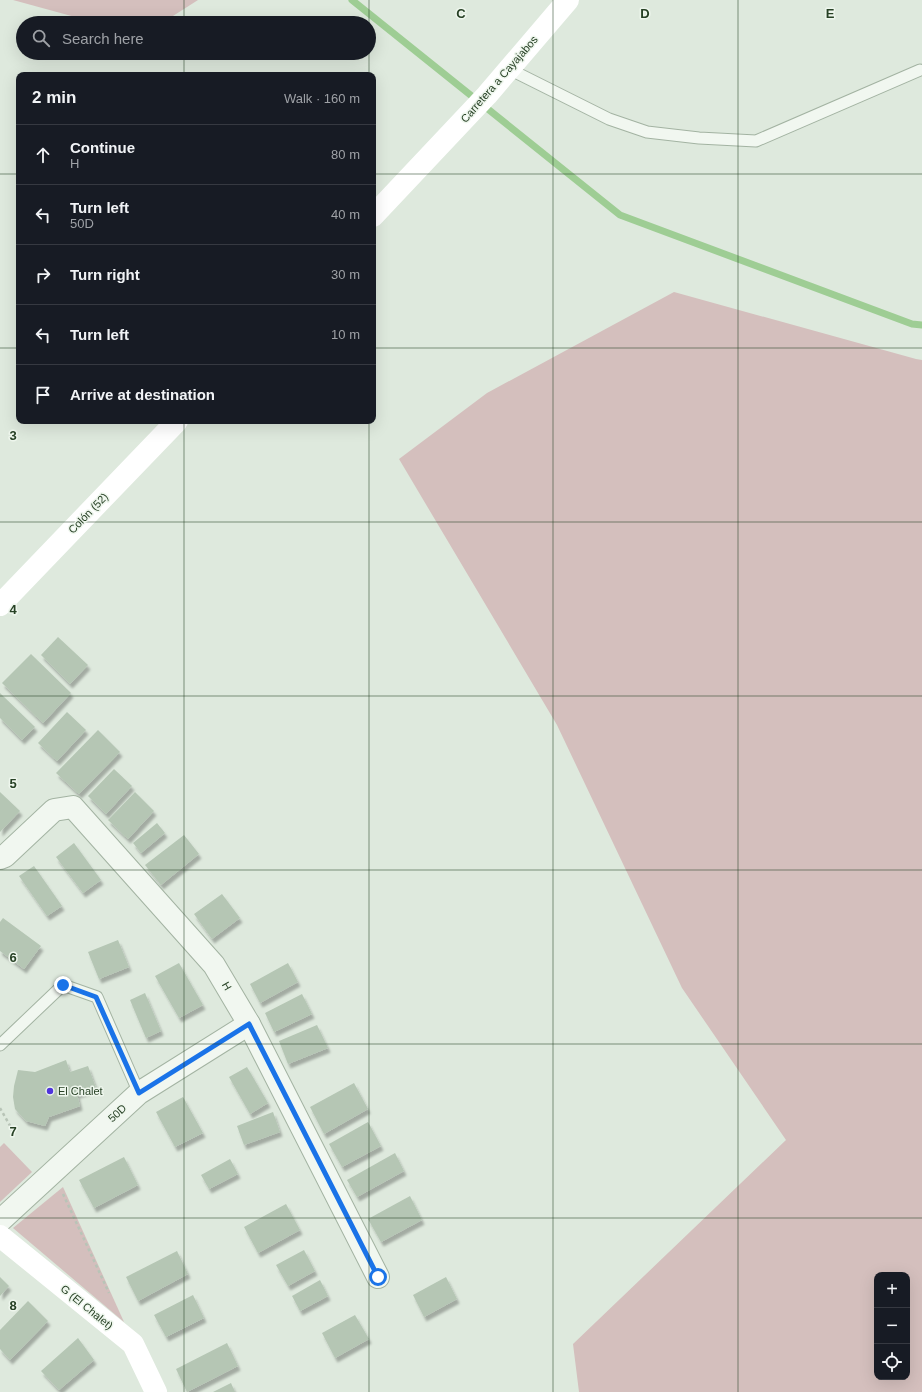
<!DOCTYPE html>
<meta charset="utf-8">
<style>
body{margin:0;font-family:Helvetica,sans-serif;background:#242831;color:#f1f3f6}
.controls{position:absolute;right:12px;bottom:12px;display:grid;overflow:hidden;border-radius:8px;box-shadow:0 4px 16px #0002}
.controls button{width:36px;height:36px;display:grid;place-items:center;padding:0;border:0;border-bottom:1px solid #363941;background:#171b24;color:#f1f3f6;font:20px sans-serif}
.stop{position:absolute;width:12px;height:12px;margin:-9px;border:3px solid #1a73e8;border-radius:50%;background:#fff}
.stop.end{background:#1a73e8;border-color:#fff;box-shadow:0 1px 4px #0008}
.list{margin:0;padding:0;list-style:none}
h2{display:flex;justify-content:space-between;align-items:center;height:52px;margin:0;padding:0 16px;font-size:17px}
h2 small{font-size:13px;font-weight:400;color:#9ea1a6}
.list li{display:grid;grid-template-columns:26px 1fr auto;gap:12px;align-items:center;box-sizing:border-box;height:60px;padding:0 16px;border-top:1px solid #363941}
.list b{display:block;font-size:15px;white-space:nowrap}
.list p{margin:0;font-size:13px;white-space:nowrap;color:#9ea1a6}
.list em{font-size:13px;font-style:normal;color:#9ea1a6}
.icon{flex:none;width:22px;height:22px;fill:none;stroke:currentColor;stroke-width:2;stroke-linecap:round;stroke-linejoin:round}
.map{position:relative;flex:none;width:922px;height:1392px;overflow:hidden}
.search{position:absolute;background:#171b24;box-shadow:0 4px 16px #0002;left:16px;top:16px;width:360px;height:44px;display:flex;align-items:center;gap:10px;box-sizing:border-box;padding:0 14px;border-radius:22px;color:#9ea1a6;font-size:15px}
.panel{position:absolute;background:#171b24;box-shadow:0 4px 16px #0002;left:16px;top:72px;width:360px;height:352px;border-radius:8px}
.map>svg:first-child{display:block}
.green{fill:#d4bfbd;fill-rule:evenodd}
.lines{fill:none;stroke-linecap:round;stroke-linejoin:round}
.stream{stroke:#9ecd94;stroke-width:7}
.building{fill:#b5c6b4;filter:url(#shadow)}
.lane-casing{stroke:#a3b3a2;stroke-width:13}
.street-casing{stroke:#a3b3a2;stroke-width:24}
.path{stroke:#b8c4b7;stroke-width:2.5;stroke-dasharray:3 3;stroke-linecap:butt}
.lane{stroke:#f1f7f0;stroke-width:11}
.street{stroke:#f1f7f0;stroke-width:22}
.secondary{stroke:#fff;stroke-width:22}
.route{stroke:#1a73e8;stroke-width:5}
.grid{fill:none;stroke:#274125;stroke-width:1;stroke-opacity:0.55}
.poi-dot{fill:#4f34dc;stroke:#eef6ed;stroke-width:1.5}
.labels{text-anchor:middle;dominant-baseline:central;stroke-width:3;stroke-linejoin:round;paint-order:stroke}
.street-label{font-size:11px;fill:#274125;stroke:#eef6ed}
.poi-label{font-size:11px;fill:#274125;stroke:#eef6ed;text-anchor:start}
.grid-label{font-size:13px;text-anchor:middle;font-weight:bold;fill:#274125;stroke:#eef6ed;stroke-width:3;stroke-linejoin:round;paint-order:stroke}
</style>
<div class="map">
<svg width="922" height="1392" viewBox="0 0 922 1392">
<defs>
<filter id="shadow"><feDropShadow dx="2.5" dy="4.5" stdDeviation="1" flood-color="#0004"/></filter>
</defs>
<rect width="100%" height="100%" fill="#dee9dd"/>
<g class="green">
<path d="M13,0H198L162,23H97Z"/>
<path d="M674,292L916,359L922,360V1392H579L573,1344L786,1140L682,988L557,725L399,459L487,393ZM877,1275H907V1377H877Z"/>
<path d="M4,1143L32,1172L0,1202V1147Z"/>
<path d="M63,1187L124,1322L13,1228Z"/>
</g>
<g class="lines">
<path class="stream" d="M352,0L620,215L912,324L922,325"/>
</g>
<g class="building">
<path d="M58,637L88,665L70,684L41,655Z"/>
<path d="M31,654L71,693L43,723L2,683Z"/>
<path d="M0,693L35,727L22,740L0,718Z"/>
<path d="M67,712L86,730L57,761L38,743Z"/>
<path d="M98,730L120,752L79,794L56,773Z"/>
<path d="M114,769L132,786L106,814L88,796Z"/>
<path d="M0,792L20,811L0,832Z"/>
<path d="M135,792L154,811L128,839L108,820Z"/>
<path d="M157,823L165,833L141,853L133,843Z"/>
<path d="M184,835L199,854L161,885L145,865Z"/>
<path d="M74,843L101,880L83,893L56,857Z"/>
<path d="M34,866L62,906L47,916L19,876Z"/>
<path d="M222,894L240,918L212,939L194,914Z"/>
<path d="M3,918L41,946L24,969L0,951V922Z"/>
<path d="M118,940L129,967L99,979L88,952Z"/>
<path d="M179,963L203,1005L179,1018L155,976Z"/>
<path d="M288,963L298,982L260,1003L250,984Z"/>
<path d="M145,993L161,1031L146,1038L130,1000Z"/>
<path d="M302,994L312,1014L274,1032L265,1013Z"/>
<path d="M317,1025L328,1048L288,1064L279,1041Z"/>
<path d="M66,1060L70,1072L88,1066L96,1088L77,1094L80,1106L49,1117L45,1126L26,1121L15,1109L13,1097L14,1086L18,1070L35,1072Z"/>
<path d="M247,1067L268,1103L250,1114L229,1077Z"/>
<path d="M354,1083L368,1109L324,1134L310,1107Z"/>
<path d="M183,1097L203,1133L175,1147L156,1112Z"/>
<path d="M273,1112L280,1132L244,1145L237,1126Z"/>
<path d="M368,1122L381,1146L342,1167L329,1144Z"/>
<path d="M395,1153L404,1171L357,1197L347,1180Z"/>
<path d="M124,1157L138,1185L94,1208L79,1180Z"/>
<path d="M230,1159L238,1174L209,1189L201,1175Z"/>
<path d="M410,1196L422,1220L381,1242L368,1219Z"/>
<path d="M286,1204L300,1230L258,1253L244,1227Z"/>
<path d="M304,1250L315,1271L288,1286L276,1265Z"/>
<path d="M177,1251L188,1274L138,1301L126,1277Z"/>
<path d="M0,1277L9,1286L0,1296Z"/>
<path d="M446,1277L457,1299L424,1317L413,1295Z"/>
<path d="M320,1280L328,1296L300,1311L292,1296Z"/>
<path d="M193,1295L204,1318L166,1337L154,1315Z"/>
<path d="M28,1301L48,1321L10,1360L0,1349V1330Z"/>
<path d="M355,1315L369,1339L335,1358L322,1333Z"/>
<path d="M78,1338L94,1360L59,1390L41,1371Z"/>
<path d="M227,1343L238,1366L187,1392L176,1369Z"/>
<path d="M231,1383L235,1392H213Z"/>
</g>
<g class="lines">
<g class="lane-casing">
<g id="lane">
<path d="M509,69L609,119L647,132L699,138L756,141L920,70"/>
<path d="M0,1045L63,985L97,997L139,1093"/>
</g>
</g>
<g class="street-casing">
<g id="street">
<path d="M0,858L5,856L54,810L73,807L214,965L249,1024L378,1277"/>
<path d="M0,1221L139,1093L249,1024"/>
</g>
</g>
<g class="path">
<path d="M0,1108L13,1131"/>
<path d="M63,1194L109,1293"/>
</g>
<use href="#lane" class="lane"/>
<use href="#street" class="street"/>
<g class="secondary">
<path d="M373,216L487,95L568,0"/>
<path d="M0,605L177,421"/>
<path d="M0,1236L133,1344L156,1392"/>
</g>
</g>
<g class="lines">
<path class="route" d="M63,985L96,997L139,1093L249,1024L378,1277"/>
</g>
<path class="grid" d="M184,0V23M369,0V23M553,0V1392M738,0V1392M184,53V75M369,53V75M0,174H19M373,174H922M0,348H19M373,348H922M184,421V1392M369,421V1392M0,522H922M0,696H922M0,870H922M0,1044H922M0,1218H922"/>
<circle class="poi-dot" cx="50" cy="1091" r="4"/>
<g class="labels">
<g class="street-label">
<text transform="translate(499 79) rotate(-49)">Carretera a Cayajabos</text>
<text transform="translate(88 513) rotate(-46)">Colón (52)</text>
<text transform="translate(227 986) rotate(60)">H</text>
<text transform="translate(117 1113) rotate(-42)">50D</text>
<text transform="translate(87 1307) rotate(39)">G (El Chalet)</text>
</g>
<g class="poi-label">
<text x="58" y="1091">El Chalet</text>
</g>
</g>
<g class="grid-label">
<text x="461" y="18">C</text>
<text x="645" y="18">D</text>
<text x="830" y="18">E</text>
<text x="13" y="440">3</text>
<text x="13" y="614">4</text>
<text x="13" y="788">5</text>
<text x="13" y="962">6</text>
<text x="13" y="1136">7</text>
<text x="13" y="1310">8</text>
</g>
</svg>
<div class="controls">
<button>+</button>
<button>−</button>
<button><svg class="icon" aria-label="locate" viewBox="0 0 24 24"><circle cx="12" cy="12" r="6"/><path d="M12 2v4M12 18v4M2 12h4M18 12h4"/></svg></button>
</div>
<div class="stop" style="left:378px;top:1277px"></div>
<div class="stop end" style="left:63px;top:985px"></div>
<div class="search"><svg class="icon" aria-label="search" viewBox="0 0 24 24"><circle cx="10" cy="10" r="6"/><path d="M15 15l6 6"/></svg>Search here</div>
<section class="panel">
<h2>2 min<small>Walk · 160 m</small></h2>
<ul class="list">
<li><svg class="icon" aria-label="ahead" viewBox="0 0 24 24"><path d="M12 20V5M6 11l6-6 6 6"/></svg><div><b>Continue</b><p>H</p></div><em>80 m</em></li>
<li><svg class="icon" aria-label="left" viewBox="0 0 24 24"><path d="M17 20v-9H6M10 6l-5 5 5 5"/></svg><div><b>Turn left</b><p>50D</p></div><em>40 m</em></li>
<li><svg class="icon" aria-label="right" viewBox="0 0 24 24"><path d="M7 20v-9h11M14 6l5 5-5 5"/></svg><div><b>Turn right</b></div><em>30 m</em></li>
<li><svg class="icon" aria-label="left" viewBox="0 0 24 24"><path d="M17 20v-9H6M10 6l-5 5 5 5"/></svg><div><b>Turn left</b></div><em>10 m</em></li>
<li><svg class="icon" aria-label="arrive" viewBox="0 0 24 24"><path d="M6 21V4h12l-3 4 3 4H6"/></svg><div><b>Arrive at destination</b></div></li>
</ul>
</section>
</div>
